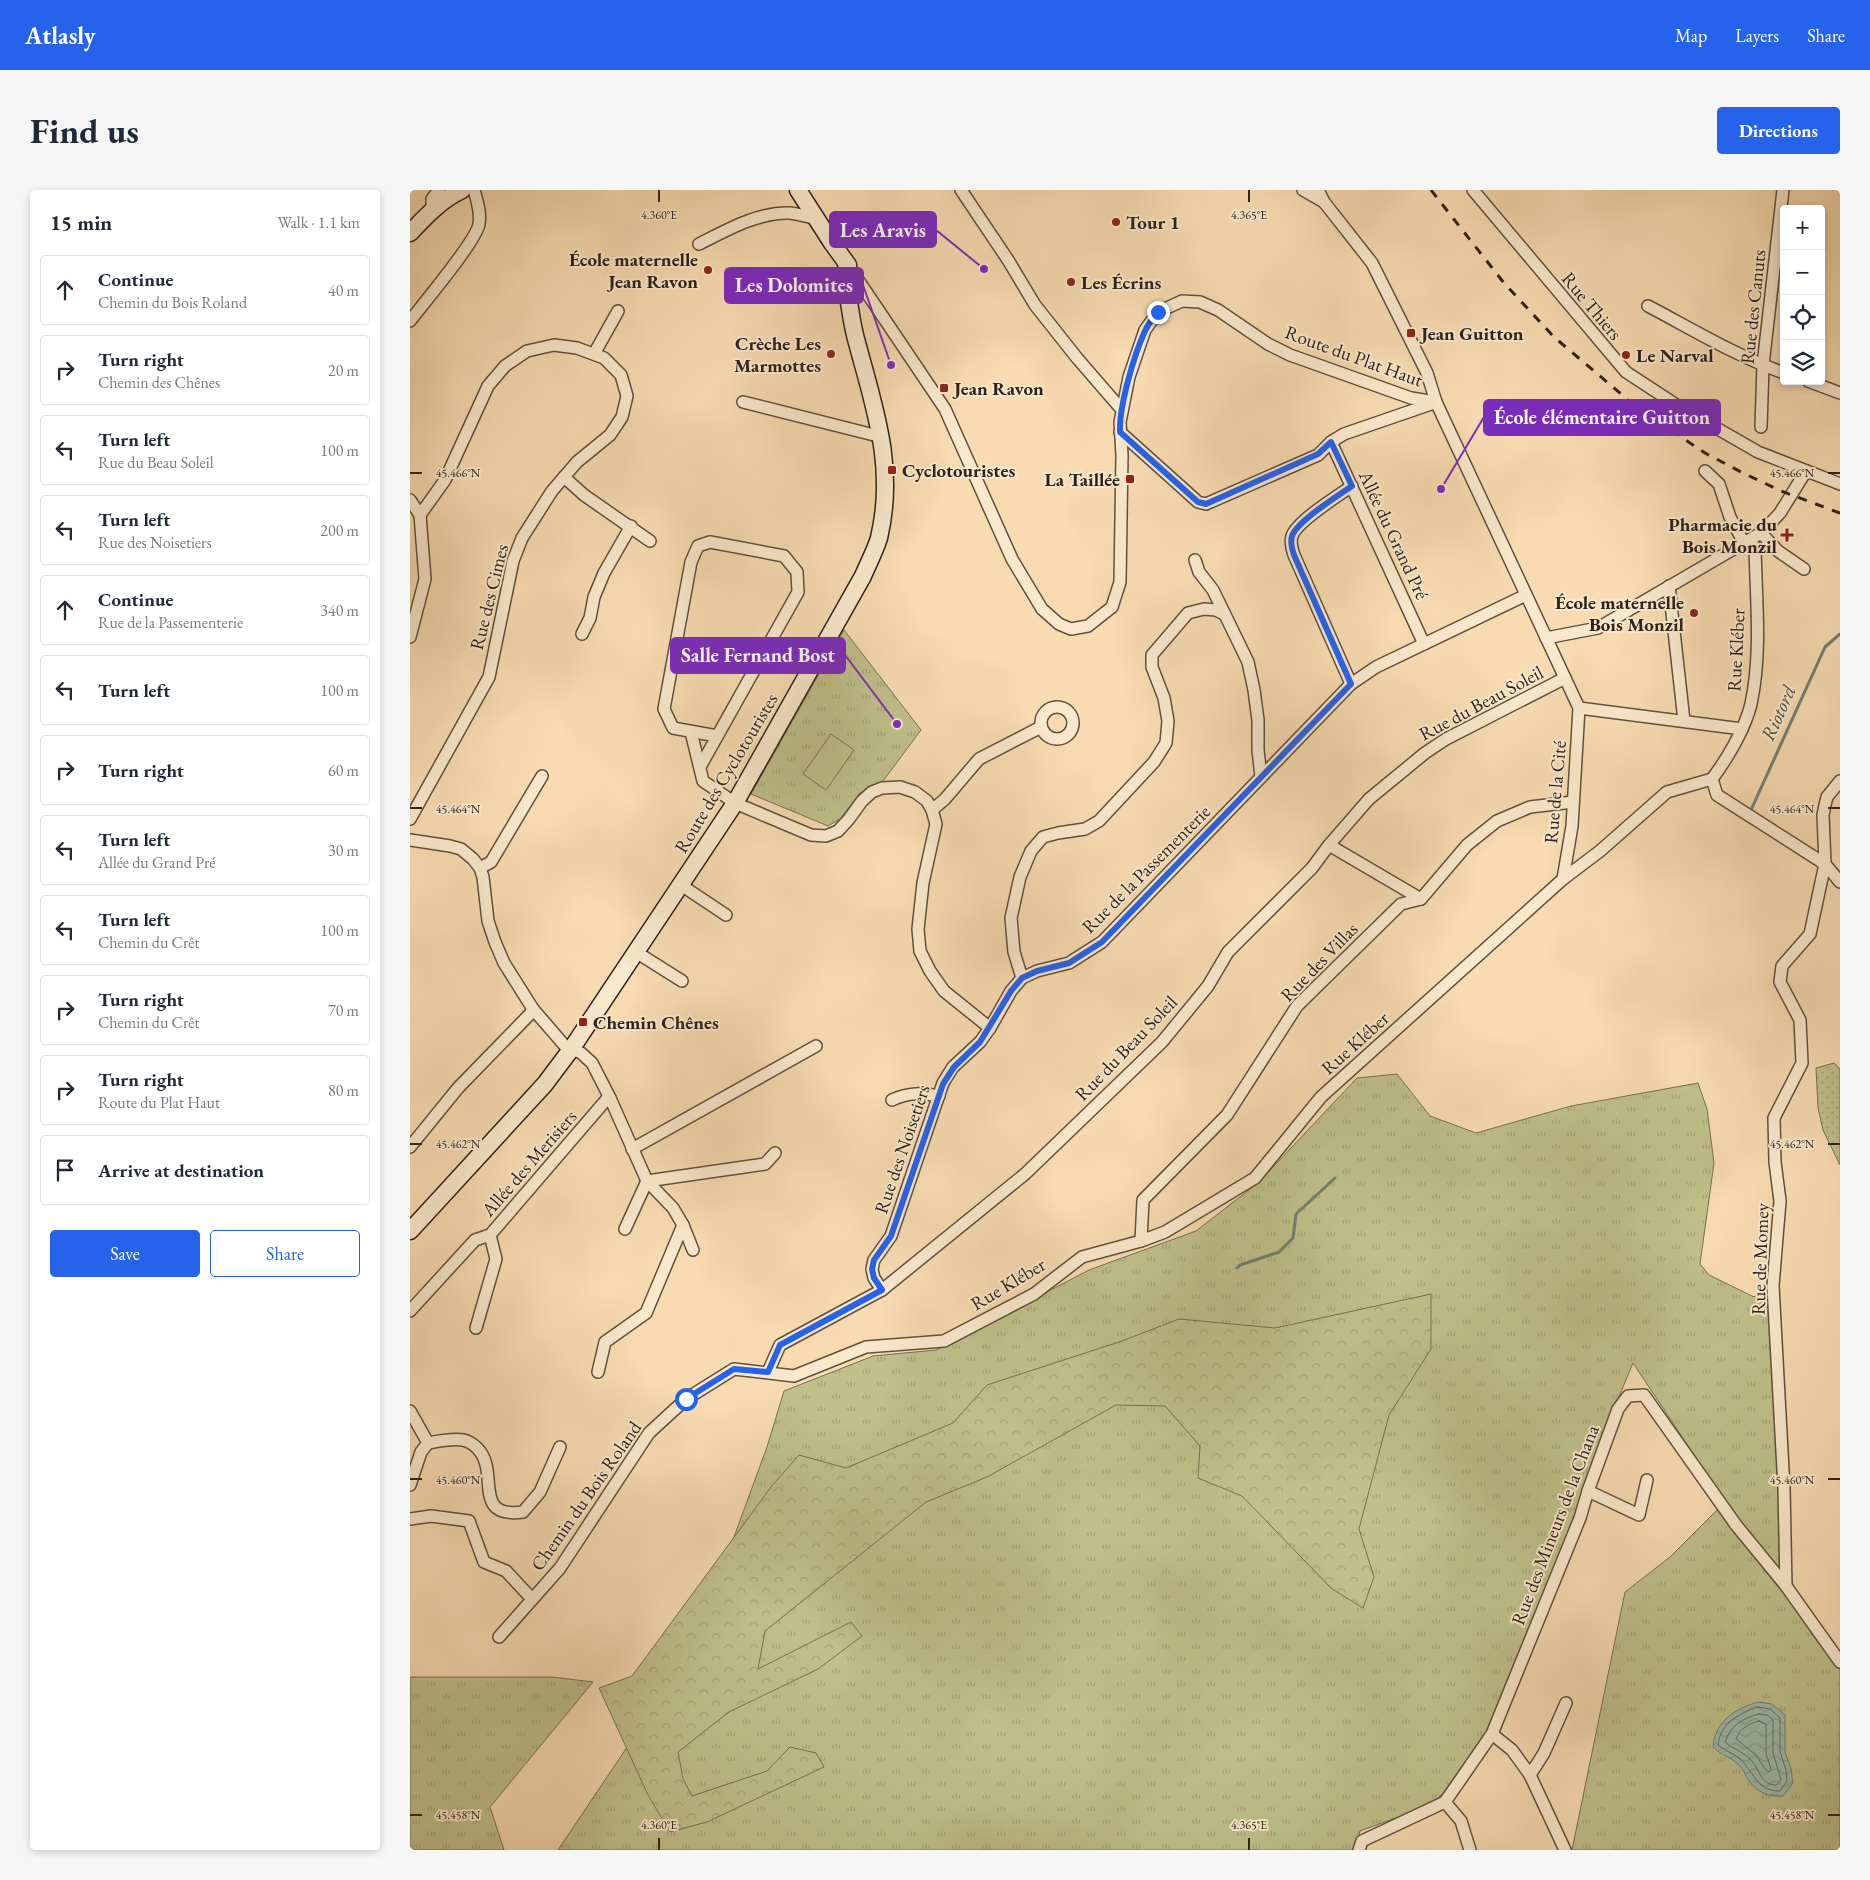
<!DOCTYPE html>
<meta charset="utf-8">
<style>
body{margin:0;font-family:"EB Garamond",serif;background:#f6f6f7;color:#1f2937}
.controls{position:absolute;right:15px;top:15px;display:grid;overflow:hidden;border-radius:5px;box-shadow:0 2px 8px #0003}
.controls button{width:45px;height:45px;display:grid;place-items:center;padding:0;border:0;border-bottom:1px solid #e0e1e3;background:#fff;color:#1f2937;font:25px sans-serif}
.stop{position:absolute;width:15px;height:15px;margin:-11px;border:4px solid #2563eb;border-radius:50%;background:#fff}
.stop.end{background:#2563eb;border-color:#fff;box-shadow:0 1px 5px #0008}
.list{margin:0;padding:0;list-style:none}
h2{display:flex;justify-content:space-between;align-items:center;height:65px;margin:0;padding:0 20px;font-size:21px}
h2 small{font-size:16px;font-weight:400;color:#747a83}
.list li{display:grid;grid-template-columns:32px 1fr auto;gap:15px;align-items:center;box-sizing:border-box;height:70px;margin:0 10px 10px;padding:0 10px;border:1px solid #e0e1e3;border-radius:5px}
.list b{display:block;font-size:19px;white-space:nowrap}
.list p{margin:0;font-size:16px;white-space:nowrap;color:#747a83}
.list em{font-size:16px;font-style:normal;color:#747a83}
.actions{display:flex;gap:10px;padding:15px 20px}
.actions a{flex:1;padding:11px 0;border:1px solid #2563eb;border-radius:5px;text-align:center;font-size:18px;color:#2563eb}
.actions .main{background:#2563eb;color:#fff}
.icon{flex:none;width:28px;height:28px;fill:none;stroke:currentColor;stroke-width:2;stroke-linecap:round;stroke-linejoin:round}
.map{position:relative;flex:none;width:1430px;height:1660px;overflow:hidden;border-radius:5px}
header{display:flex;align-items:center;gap:30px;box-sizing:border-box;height:70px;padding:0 25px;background:#2563eb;color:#fff}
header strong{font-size:24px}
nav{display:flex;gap:28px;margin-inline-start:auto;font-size:18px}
.intro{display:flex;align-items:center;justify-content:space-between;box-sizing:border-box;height:120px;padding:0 30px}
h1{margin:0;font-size:35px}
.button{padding:12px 22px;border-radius:5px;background:#2563eb;color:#fff;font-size:18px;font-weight:700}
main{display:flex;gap:30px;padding:0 30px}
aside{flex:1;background:#fff;border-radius:5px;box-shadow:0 2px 8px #0003}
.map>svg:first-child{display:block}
.grass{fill:url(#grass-tufts);stroke:#767152}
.forest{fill:url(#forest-crowns);stroke:#767152}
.garden{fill:url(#garden-dots);stroke:#767152}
.pitch{fill:#bfc08a;stroke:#767152}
.water{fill:url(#water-waves);stroke:#717e73}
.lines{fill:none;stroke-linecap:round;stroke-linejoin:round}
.shore{stroke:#666e64;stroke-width:1}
.stream{stroke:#717e73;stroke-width:3}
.street-casing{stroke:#605040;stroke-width:14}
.secondary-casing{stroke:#2e221b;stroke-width:19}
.street{stroke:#fae8cc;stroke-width:11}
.secondary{stroke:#fae8cc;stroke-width:16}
.rail{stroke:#2e221b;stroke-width:3;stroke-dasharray:9 9;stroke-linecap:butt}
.route{stroke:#2563eb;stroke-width:6}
.ticks{fill:none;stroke:#2e221b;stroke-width:2}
.poi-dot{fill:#8f2418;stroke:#fae8cc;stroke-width:2}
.labels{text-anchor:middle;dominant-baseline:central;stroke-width:4;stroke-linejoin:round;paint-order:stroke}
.poi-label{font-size:19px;font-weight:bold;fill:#2e221b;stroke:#fae8cc;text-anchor:start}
.street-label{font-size:19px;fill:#2e221b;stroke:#fae8cc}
.water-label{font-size:20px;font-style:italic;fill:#4f5047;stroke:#fae8cc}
.ticks-label{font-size:12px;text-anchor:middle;fill:#2e221b;stroke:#fae8cc;stroke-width:4;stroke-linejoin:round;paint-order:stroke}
.leader{fill:none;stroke:#7b2cbf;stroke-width:2}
.callout-dot{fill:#7b2cbf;stroke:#fae8cc;stroke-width:2}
.callout{fill:#7b2cbf;stroke:#7b2cbf;stroke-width:2}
.callout-label{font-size:20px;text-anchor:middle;font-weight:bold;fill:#fff}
</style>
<header>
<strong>Atlasly</strong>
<nav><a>Map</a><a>Layers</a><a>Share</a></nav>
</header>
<div class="intro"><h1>Find us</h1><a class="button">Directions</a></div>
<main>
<aside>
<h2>15 min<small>Walk · 1.1 km</small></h2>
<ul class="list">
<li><svg class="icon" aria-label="ahead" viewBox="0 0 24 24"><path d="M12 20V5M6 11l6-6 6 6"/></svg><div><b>Continue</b><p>Chemin du Bois Roland</p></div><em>40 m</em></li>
<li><svg class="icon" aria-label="right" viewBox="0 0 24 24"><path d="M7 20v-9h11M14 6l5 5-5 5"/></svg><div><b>Turn right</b><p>Chemin des Chênes</p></div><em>20 m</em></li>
<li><svg class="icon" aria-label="left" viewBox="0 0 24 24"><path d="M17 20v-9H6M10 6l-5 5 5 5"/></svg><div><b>Turn left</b><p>Rue du Beau Soleil</p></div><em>100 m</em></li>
<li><svg class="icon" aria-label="left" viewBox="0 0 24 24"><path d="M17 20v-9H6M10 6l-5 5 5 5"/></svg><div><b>Turn left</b><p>Rue des Noisetiers</p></div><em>200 m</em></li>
<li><svg class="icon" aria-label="ahead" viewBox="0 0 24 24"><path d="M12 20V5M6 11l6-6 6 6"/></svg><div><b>Continue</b><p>Rue de la Passementerie</p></div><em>340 m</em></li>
<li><svg class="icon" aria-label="left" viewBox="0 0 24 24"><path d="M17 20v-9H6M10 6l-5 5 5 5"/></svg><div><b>Turn left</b></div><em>100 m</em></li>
<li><svg class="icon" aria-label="right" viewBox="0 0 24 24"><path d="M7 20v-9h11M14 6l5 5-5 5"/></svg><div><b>Turn right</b></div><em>60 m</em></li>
<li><svg class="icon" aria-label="left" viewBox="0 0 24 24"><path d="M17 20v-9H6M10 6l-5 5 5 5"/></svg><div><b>Turn left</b><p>Allée du Grand Pré</p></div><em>30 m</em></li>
<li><svg class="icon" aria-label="left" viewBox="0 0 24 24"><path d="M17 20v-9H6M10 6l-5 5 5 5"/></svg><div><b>Turn left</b><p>Chemin du Crêt</p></div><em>100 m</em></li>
<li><svg class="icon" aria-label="right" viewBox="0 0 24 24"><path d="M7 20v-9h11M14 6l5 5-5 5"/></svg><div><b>Turn right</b><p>Chemin du Crêt</p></div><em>70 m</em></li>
<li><svg class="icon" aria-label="right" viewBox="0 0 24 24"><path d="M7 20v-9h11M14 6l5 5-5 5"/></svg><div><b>Turn right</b><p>Route du Plat Haut</p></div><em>80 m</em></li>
<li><svg class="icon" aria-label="arrive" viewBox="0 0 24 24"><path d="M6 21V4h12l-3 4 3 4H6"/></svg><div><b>Arrive at destination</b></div></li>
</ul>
<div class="actions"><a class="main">Save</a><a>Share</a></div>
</aside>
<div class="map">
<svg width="1430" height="1660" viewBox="0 0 1430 1660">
<defs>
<pattern id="grass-tufts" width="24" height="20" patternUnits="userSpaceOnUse" patternTransform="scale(1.25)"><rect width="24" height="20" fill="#bfc08a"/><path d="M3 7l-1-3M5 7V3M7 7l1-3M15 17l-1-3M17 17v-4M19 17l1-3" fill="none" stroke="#a4a576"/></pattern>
<pattern id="forest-crowns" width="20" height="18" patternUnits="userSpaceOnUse" patternTransform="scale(1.25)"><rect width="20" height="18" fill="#bfc08a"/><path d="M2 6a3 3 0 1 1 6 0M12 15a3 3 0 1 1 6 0" fill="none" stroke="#a4a576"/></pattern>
<pattern id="garden-dots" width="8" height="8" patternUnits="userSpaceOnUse" patternTransform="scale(1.25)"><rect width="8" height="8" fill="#bfc08a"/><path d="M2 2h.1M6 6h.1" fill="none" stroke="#a4a576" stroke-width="1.8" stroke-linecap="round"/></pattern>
<pattern id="water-waves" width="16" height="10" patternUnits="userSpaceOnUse" patternTransform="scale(1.25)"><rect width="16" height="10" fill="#9dbbad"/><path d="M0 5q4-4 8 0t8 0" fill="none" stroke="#88a094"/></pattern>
</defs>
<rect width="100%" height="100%" fill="#f8dbb1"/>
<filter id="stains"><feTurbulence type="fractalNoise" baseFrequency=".004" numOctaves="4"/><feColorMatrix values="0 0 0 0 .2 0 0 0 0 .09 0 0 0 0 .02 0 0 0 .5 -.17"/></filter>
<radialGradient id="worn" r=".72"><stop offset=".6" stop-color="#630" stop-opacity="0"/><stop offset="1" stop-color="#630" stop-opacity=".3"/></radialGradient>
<g class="grass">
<path d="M434,440L511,540L473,591L461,596L450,603L430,629L418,636L341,604Z"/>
<path d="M987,884L1020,926L1066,943L1161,916L1288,893L1297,919L1304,973L1290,1074L1299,1085L1344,1107L1359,1097L1372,1366L1368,1381L1354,1370L1223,1173L1185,1264L1161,1342L1080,1536L1034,1602L1021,1615L950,1641L945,1660H148L283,1459L357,1257L374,1201L463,1166L526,1160L679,1080L786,1041L848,993L947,888Z"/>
<path d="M1307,1320L1376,1396L1430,1477V1660H1162L1215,1402L1260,1367Z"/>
<path d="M0,1487H142L183,1492L80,1617L94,1660H0Z"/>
</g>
<path class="forest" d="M1021,1104V1159L979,1225L949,1339L964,1387L953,1418L922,1399L832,1306L788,1288L790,1256L755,1216L706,1215L577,1287L516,1312L355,1441L348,1479L441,1432L452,1446L408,1479L319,1522L268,1562L273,1589L282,1606L357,1581L380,1557L406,1563L414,1577L297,1632L260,1642L238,1605L189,1498L222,1486L361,1297L389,1265L436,1278L543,1233L577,1195L712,1151L769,1129L865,1138Z"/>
<path class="garden" d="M1424,873L1430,879V975L1413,940L1408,918L1406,878Z"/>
<path class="pitch" d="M421,544L444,560L416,600L393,584Z"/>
<path class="water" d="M1348,1512L1362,1514L1375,1525V1562L1381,1579L1383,1593L1373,1606C1359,1607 1348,1603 1339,1591C1335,1585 1334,1579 1329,1575C1321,1567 1311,1565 1303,1557C1305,1531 1325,1519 1348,1512Z"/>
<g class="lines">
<g class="shore">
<path d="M1348,1517L1360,1519L1370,1528V1562L1376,1580L1377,1591L1370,1601C1347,1602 1343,1580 1329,1568C1322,1562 1314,1561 1308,1555C1310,1533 1330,1523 1348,1517Z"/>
<path d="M1349,1524L1357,1525L1363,1530V1563L1371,1589L1367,1595C1352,1596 1349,1580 1342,1571C1334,1562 1323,1559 1315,1552C1320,1536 1333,1528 1349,1524Z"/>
<path d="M1349,1531L1356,1534V1564L1361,1579L1359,1582L1355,1579L1346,1565L1326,1549C1330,1538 1339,1534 1349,1531Z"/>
</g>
<g class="stream">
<path d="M1341,620L1415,457L1430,444"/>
<path d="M827,1078L830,1075L869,1062L883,1048L886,1024L925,988"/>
</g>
<g class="street-casing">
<g id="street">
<path d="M551,0L598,70L625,115L667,168L712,220"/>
<path d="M893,0L914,12"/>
<path d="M908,0L914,12L962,73L1017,183L1026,212L1169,518L1162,636L1153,689"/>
<path d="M1063,0L1216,182L1268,216L1348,262L1430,294"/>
<path d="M22,20V9L29,0"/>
<path d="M289,54C317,40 348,22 380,23C389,24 398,27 407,29"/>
<path d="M438,75L535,219L602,369L632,419L649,434L661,439L678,436L702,417L710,392L712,265L710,232L719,187L735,140L748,122L772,111L790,112L808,120L858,154L880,165L1001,208L1026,212"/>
<path d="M1238,116C1282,139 1326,166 1374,183"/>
<path d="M0,131C13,114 67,50 69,34C71,22 67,11 64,0"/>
<path d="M184,164L208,121"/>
<path d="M1398,191L1430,203"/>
<path d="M333,212L472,247"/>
<path d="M1351,237L1353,175L1373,0"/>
<path d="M710,242L788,312L796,314L908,265L921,252L934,244L1024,213"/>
<path d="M921,252L1014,454"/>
<path d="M1295,281L1309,294L1320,327L1334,353"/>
<path d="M154,287L174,305L240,351"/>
<path d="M0,310L10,325L15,389L0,447"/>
<path d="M1351,343L1370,323L1396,281"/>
<path d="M785,370L789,382L803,400L838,472L844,500L848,530V560L851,587"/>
<path d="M1259,396L1274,531"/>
<path d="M172,444L180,428L184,407L194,383L221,336"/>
<path d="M1136,448L1188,438L1351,343L1368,361L1394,379"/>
<path d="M941,494L884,365C882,359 880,352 882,346C887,331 928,306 942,296"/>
<circle cx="647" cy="533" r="16"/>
<path d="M1169,518L1332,539"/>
<path d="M281,542L293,591L325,613L401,645L416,646L428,641L439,629L452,611L462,602L472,598L490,597L505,602L517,611L522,620L526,634L513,693L508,739L510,761L520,781L534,801L580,838L601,801L612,788L627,781L659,773L692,752L941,494L966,477L1116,405"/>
<path d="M290,577L388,402L387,382L374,366L300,352L288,356L281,372L254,519L263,538L307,546"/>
<path d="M1302,589L1307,605L1415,674L1430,692"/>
<path d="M1430,591L1417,607L1415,615L1413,625L1415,674L1400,744L1372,776L1370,792L1390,830L1392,873L1364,928L1365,972L1370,1011L1363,1096L1374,1298L1376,1396L1430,1472"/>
<path d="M522,620L535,609L569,569L631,537"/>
<path d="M0,629L79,487L103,371L112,348L142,301L167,272L200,245L212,227L217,206L211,185L194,168L167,158L144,155L117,161L95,176L78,196L35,290L10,325"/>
<path d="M0,650L40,656L51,659L63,669L70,678L73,687L78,731L85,752L94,773L123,819L155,856L171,863L182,873L200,908L237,991L263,1018L273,1035L283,1060"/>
<path d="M919,655L1011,709"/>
<path d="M70,678L81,672L132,586"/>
<path d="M271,695L316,725"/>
<path d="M226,762L272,791"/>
<path d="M612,788L604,762L601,728L610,687L621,661L633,647L648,643L675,639L689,631L744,572L756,553L758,531L754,508L742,477V465L778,423L794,419L806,420L814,424"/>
<path d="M482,910C499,902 512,903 529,906"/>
<path d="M0,957L48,898L120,824L123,819"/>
<path d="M222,959L406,856"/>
<path d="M215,1039L237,991L355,974L365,963"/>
<path d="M731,1051L733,1010L817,925L887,816L991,714L1011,709L1057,655L1087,631L1120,617L1163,612"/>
<path d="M472,1100L464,1088L462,1079L464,1070L481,1046L533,893L543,877L570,852L580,838"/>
<path d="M0,1121L65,1050L80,1045L196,910L200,908"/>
<path d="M66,1138L86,1069L80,1045"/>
<path d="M188,1182L195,1152L236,1123L273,1035"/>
<path d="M358,1182L370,1155L472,1100L615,984L752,852L798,796L818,762L902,678L919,655L959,609L1015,563L1036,549L1155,488"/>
<path d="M0,1221L18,1253L11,1262L0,1295"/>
<path d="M18,1253C29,1251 42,1248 53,1250C58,1251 63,1254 67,1258C91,1281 60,1329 113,1322L130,1302L150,1257"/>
<path d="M1178,1301L1229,1325L1237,1290"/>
<path d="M0,1329L21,1326L59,1331L74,1372L96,1381L122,1409"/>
<path d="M89,1447L150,1378L239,1243L276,1209L324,1179L384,1186L456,1157L534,1151L624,1104L672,1067L731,1051L755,1042L845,988L911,907L1153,689L1190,661L1257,602L1302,589C1317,569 1335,539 1341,514C1352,463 1346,409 1345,357L1334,353"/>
<path d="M1082,1544L1102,1560L1120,1585L1155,1660"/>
<path d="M1120,1585L1134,1563L1156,1513"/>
<path d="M1035,1612L1051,1631L1060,1660"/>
<path d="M949,1660L952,1651L1035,1612L1082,1544L1170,1328L1178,1301L1208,1219L1218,1206L1234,1205L1326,1335L1376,1396"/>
</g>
</g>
<g class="secondary-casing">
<g id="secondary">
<path d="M0,43C16,26 31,10 52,0"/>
<path d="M0,1041L135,894L162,858L325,613L453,386C458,374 465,361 469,348C486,276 464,217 446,149C440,127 438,103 435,81L438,75L422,53L388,0"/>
</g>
</g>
<use href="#street" class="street"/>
<use href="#secondary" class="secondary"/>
<path class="rail" d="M1021,0L1094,93L1144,147L1224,215L1295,263L1331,282L1371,301L1430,323"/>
</g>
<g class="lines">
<path class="route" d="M276,1209L324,1179L358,1182L370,1155L472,1100L464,1088L462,1079L464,1070L481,1046L533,894L544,877L570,852L601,801L612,788L627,781L659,773L692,752L941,494L884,365C882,359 880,352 882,346C887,331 928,306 942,296L921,252L908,264L796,314L788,312L710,242C709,216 724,165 735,141C738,134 743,128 748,122"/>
</g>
<path class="ticks" d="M249,0V12M839,0V12M0,283H12M1418,283H1430M0,618H12M1418,618H1430M0,954H12M1418,954H1430M0,1289H12M1418,1289H1430M0,1625H12M1418,1625H1430M249,1648V1660M839,1648V1660"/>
<g class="poi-dot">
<circle cx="706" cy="32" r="5"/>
<circle cx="298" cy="80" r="5"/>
<circle cx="661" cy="92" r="5"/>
<rect x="996" y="138" width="10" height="10" rx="2.5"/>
<circle cx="421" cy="164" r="5"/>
<circle cx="1216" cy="165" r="5"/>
<rect x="529" y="193" width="10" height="10" rx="2.5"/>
<rect x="477" y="275" width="10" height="10" rx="2.5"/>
<rect x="715" y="284" width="10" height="10" rx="2.5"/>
<path d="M1374.5 337.5h5v5h5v5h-5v5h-5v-5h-5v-5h5z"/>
<circle cx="1284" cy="423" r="5"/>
<rect x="168" y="827" width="10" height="10" rx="2.5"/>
</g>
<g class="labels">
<g class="poi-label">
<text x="716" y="32">Tour 1</text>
<text x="288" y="69" text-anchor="end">École maternelle<tspan x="288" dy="22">Jean Ravon</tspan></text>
<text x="671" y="92">Les Écrins</text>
<text x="1011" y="143">Jean Guitton</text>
<text x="411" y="153" text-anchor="end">Crèche Les<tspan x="411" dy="22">Marmottes</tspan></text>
<text x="1226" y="165">Le Narval</text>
<text x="544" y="198">Jean Ravon</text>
<text x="492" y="280">Cyclotouristes</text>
<text x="710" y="289" text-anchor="end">La Taillée</text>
<text x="1367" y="334" text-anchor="end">Pharmacie du<tspan x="1367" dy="22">Bois Monzil</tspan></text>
<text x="1274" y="412" text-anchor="end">École maternelle<tspan x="1274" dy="22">Bois Monzil</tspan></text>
<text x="183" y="832">Chemin Chênes</text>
</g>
<g class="street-label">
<text transform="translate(1182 116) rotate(50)">Rue Thiers</text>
<text transform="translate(1343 117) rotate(-84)">Rue des Canuts</text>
<text transform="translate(944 166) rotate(20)">Route du Plat Haut</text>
<text transform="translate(984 345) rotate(65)">Allée du Grand Pré</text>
<text transform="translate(79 407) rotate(-76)">Rue des Cimes</text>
<text transform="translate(1326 460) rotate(-87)">Rue Kléber</text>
<text transform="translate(1071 513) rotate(-28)">Rue du Beau Soleil</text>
<text transform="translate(316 583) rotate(-59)">Route des Cyclotouristes</text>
<text transform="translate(1145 602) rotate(-85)">Rue de la Cité</text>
<text transform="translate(736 679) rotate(-45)">Rue de la Passementerie</text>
<text transform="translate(909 772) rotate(-46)">Rue des Villas</text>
<text transform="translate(945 853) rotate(-42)">Rue Kléber</text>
<text transform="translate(716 858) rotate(-46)">Rue du Beau Soleil</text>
<text transform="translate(492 959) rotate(-71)">Rue des Noisetiers</text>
<text transform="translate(119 973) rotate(-49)">Allée des Merisiers</text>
<text transform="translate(1350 1069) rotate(-88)">Rue de Momey</text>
<text transform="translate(598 1094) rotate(-31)">Rue Kléber</text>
<text transform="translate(176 1306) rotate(-55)">Chemin du Bois Roland</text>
<text transform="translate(1145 1335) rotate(-69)">Rue des Mineurs de la Chana</text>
</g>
<g class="water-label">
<text transform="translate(1368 523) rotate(-66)">Riotord</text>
</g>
</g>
<g class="ticks-label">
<text x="249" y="29">4.360°E</text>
<text x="839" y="29">4.365°E</text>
<text x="48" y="287">45.466°N</text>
<text x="1382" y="287">45.466°N</text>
<text x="48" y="623">45.464°N</text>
<text x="1382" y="623">45.464°N</text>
<text x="48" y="958">45.462°N</text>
<text x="1382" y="958">45.462°N</text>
<text x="48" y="1294">45.460°N</text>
<text x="1382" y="1294">45.460°N</text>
<text x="48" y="1629">45.458°N</text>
<text x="1382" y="1629">45.458°N</text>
<text x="249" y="1639">4.360°E</text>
<text x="839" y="1639">4.365°E</text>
</g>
<path class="leader" d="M574 79L526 40M481 175L453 95M1031 299L1074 227M487 534L435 465"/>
<g class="callout-dot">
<circle cx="574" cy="79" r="5"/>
<circle cx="481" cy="175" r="5"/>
<circle cx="1031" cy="299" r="5"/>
<circle cx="487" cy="534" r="5"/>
</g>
<g class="callout">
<rect x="420" y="22" width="106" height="35" rx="5"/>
<rect x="315" y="78" width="138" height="35" rx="5"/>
<rect x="1074" y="210" width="236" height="35" rx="5"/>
<rect x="261" y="448" width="174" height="35" rx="5"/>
</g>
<g class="callout-label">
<text x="473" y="47">Les Aravis</text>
<text x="384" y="102">Les Dolomites</text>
<text x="1192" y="234">École élémentaire Guitton</text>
<text x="348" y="472">Salle Fernand Bost</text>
</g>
<rect width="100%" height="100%" filter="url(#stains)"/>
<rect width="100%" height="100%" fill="url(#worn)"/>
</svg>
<div class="controls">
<button>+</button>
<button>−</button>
<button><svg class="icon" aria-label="locate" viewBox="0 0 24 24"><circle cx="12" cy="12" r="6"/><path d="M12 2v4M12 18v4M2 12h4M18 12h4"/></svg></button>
<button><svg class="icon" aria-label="layers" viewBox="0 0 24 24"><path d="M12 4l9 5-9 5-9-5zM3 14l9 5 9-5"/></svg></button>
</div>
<div class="stop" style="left:276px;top:1209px"></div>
<div class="stop end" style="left:748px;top:122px"></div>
</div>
</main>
